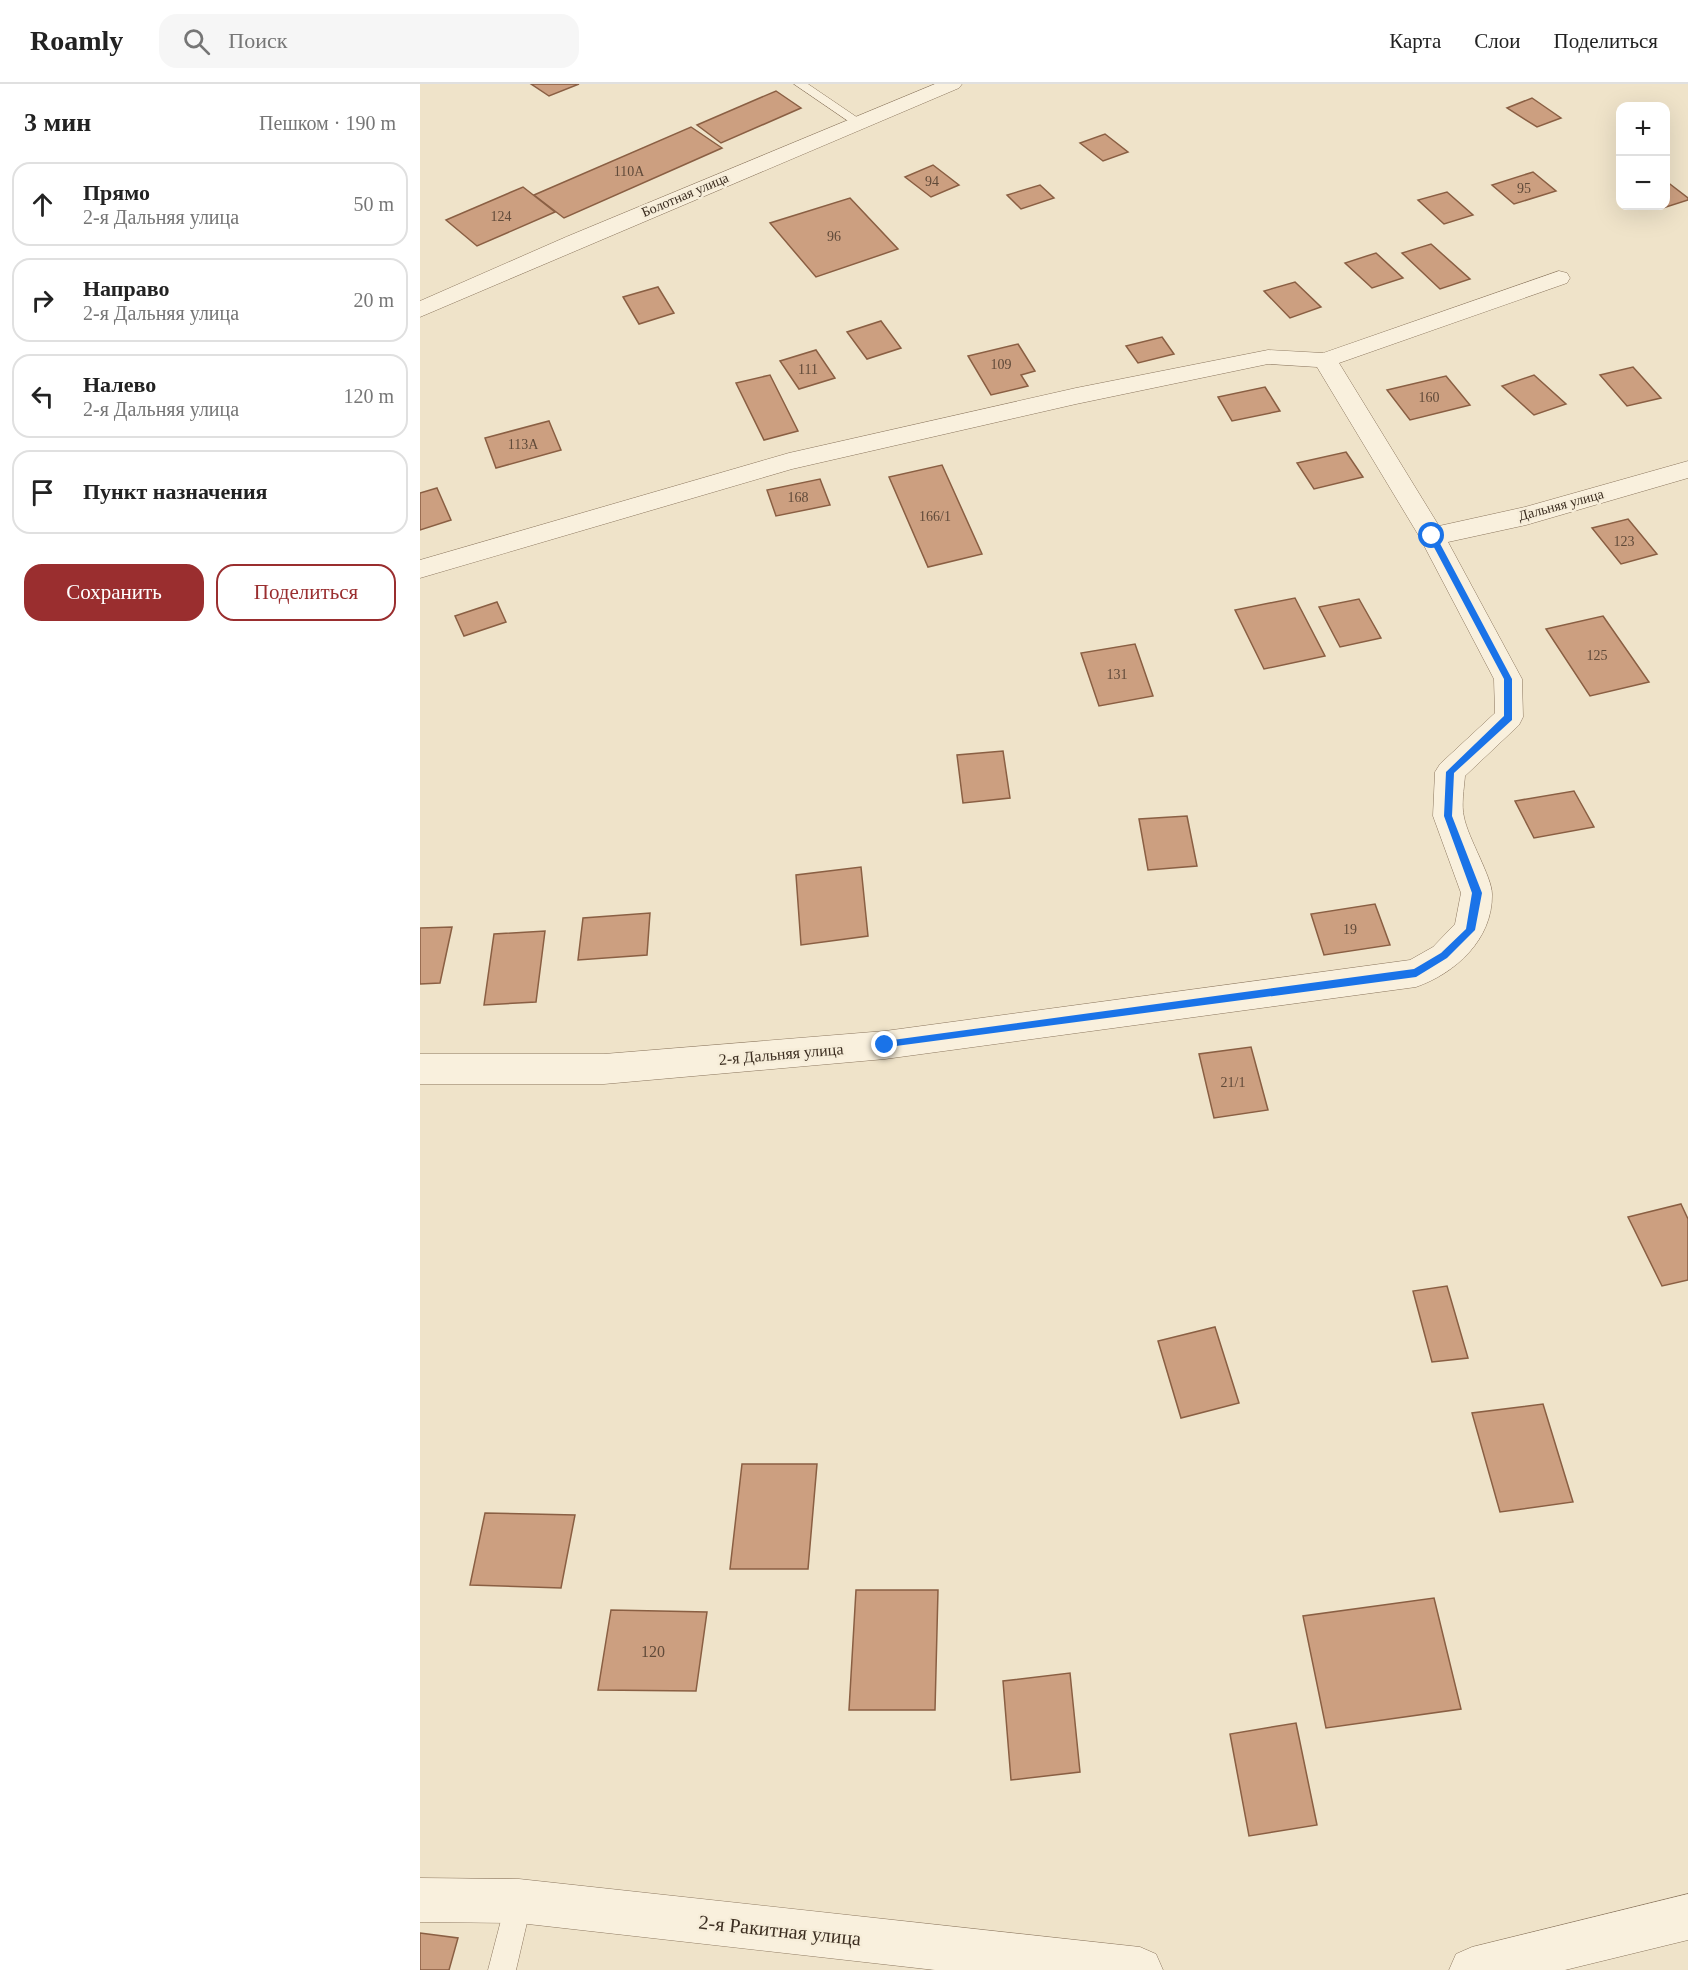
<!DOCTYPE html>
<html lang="ru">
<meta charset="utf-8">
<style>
body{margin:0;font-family:Georgia,serif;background:#f6f6f6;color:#222}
.controls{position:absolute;right:18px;top:18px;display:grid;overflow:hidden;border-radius:12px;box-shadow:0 6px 24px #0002}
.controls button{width:54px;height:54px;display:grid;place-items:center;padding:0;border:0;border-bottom:2px solid #e0e0e0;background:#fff;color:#222;font:30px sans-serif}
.stop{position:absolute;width:18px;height:18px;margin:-14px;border:4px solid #1a73e8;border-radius:50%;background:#fff}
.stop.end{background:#1a73e8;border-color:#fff;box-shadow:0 2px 6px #0008}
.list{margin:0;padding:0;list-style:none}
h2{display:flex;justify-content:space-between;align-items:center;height:78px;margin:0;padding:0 24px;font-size:26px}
h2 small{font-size:20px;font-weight:400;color:#767676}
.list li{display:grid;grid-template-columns:39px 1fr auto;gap:18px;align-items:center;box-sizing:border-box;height:84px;margin:0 12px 12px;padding:0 12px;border:2px solid #e0e0e0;border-radius:18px}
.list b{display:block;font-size:22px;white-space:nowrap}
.list p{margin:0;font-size:20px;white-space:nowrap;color:#767676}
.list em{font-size:20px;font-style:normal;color:#767676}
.actions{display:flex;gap:12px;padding:18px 24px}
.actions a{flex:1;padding:14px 0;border:2px solid #9a2e2f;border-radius:18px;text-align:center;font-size:21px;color:#9a2e2f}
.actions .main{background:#9a2e2f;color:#fff}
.icon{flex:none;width:33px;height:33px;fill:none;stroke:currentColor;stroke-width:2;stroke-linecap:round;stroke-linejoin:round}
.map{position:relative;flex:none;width:1268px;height:1886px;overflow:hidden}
header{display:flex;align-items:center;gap:36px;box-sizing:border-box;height:84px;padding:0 30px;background:#fff;border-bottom:2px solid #e0e0e0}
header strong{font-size:28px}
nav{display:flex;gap:33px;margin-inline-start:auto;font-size:21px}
.search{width:420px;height:54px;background:#f6f6f6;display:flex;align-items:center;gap:15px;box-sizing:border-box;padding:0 21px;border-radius:18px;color:#767676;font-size:22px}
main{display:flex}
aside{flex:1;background:#fff}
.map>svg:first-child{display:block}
.building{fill:#cc9f80;stroke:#8a5f43;stroke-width:1.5}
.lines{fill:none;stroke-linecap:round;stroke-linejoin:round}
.service-casing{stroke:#8b765e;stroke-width:1}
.minor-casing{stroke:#8b765e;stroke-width:1}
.service{fill:#f9f0dd;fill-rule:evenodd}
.minor{fill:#f9f0dd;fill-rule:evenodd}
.route{fill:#1a73e8}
.labels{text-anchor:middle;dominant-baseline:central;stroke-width:5;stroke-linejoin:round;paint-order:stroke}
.number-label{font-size:14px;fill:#604a39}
.far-street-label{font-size:14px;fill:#3c2e21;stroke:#f6edd9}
.street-label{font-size:16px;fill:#3c2e21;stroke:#f6edd9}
.near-number-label{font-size:16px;fill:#604a39}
.near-street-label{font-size:20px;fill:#3c2e21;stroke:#f6edd9}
</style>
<header>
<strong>Roamly</strong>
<div class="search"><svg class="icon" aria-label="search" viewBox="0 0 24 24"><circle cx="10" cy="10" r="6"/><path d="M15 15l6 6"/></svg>Поиск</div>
<nav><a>Карта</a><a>Слои</a><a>Поделиться</a></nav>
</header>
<main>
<aside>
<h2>3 мин<small>Пешком · 190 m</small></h2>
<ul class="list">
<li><svg class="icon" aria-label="ahead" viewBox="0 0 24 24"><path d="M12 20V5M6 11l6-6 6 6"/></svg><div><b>Прямо</b><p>2-я Дальняя улица</p></div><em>50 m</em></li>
<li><svg class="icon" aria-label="right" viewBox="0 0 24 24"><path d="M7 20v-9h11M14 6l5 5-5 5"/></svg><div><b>Направо</b><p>2-я Дальняя улица</p></div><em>20 m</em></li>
<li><svg class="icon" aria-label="left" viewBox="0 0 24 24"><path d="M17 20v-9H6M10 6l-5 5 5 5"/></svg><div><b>Налево</b><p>2-я Дальняя улица</p></div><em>120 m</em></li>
<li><svg class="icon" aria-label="arrive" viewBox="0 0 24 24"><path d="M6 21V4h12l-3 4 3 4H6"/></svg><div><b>Пункт назначения</b></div></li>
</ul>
<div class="actions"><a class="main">Сохранить</a><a>Поделиться</a></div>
</aside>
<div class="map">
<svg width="1268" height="1886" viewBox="0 0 1268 1886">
<rect width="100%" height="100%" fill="#efe3c9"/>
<g class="building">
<path d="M111,0H159L129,12Z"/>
<path d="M356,7L381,24L301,59L277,41Z"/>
<path d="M1112,14L1141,34L1117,43L1087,24Z"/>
<path d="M271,43L302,64L144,134L114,111Z"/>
<path d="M685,50L708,68L683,77L660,59Z"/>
<path d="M513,81L539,101L511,113L485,93Z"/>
<path d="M1113,88L1136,107L1094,120L1072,101Z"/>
<path d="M1246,97L1268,114V116L1243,124L1239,122H1246Z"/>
<path d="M620,101L634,114L601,125L587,111Z"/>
<path d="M103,103L135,128L57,162L26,136Z"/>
<path d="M1027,108L1053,131L1024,140L998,116Z"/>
<path d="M430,114L478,165L396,193L350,139Z"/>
<path d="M1011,160L1050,195L1020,205L982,169Z"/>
<path d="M956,169L983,194L952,204L925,179Z"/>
<path d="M875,198L901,223L870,234L844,207Z"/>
<path d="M238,203L254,229L219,240L203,213Z"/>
<path d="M461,237L481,264L447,275L427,248Z"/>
<path d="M742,253L754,270L718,279L706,262Z"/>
<path d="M598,260L615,287L601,291L608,302L571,311L548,272Z"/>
<path d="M396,266L415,294L379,305L360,277Z"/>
<path d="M1213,283L1241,314L1207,322L1180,291Z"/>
<path d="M350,291L378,347L344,356L316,299Z"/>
<path d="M1114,291L1146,320L1114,331L1082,302Z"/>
<path d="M1026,292L1050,321L990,336L967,306Z"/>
<path d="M845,303L860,327L812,337L798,313Z"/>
<path d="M129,337L141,366L76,384L65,354Z"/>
<path d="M926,368L943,393L894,405L877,379Z"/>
<path d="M522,381L562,470L508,483L469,393Z"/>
<path d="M400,395L410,421L356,432L347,406Z"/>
<path d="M17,404L31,436L0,446V409Z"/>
<path d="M1208,435L1237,470L1201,480L1172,444Z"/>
<path d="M875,514L905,572L844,585L815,526Z"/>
<path d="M939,515L961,554L920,563L899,523Z"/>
<path d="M77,518L86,538L44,552L35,532Z"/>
<path d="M1183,532L1229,598L1170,612L1126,545Z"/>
<path d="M715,560L733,612L679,622L661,569Z"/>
<path d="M583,667L590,714L543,719L537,671Z"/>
<path d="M1154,707L1174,743L1114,754L1095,717Z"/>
<path d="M767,732L777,782L728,786L719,735Z"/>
<path d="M441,783L448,852L381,861L376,791Z"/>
<path d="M955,820L970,861L904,871L891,830Z"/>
<path d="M230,829L227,871L158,876L163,834Z"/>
<path d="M32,843L20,899L0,900V844Z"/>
<path d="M125,847L116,918L64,921L74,850Z"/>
<path d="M831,963L848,1026L794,1034L779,970Z"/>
<path d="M1261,1120L1268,1135V1196L1242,1202L1208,1133Z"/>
<path d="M1027,1202L1048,1274L1012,1278L993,1207Z"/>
<path d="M795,1243L819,1319L761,1334L738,1257Z"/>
<path d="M1123,1320L1153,1418L1080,1428L1052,1329Z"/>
<path d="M322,1380H397L388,1485H310Z"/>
<path d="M65,1429L155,1431L141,1504L50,1501Z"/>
<path d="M436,1506H518L515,1626H429Z"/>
<path d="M1014,1514L1041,1625L906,1644L883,1532Z"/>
<path d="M191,1526L287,1528L276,1607L178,1606Z"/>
<path d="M650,1589L660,1688L591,1696L583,1597Z"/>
<path d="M876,1639L897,1741L829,1752L810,1650Z"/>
<path d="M0,1849L38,1854L29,1886H0Z"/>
</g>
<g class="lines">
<g class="service-casing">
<g id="service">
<path d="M374,0H388L444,38L442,41H434Z"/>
<path d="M99,1804L108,1808L112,1817L96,1886H68L86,1817L90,1808Z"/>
</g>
</g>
<g class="minor-casing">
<g id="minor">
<path d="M515,0H542L539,4L0,233V217L146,153Z"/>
<path d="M1139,187L1147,189L1150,194L1147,199L919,279L1019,442L1105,423L1268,377V394L1106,441L1028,458L1102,595L1103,633L1099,641L1045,692C1044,705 1041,721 1044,733C1048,754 1072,793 1072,810C1073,855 1036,889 996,903L465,975L184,1000H0V970H184L465,947L990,876L1013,863L1035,840L1041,809L1013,732L1015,688L1020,680L1075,629L1074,595L999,452L897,283L848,280L656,320L372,385L0,494V476L369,369L656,304L848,266L903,269Z"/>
<path d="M0,1794L99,1795L720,1863L736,1870L743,1886H515L99,1839L0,1838Z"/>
<path d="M1268,1810V1856L1145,1886H1029L1036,1870L1052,1863Z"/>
</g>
</g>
<use href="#service" class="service"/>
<use href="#minor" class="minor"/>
</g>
<path class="route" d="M1012,449L1016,452L1092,595V636L1034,689L1032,732L1062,809L1055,846L1027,874L996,893L461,964V958L465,957L994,885L1021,869L1046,845L1052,809L1024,732L1026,688L1084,632V595L1008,452Z"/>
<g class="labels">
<g class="number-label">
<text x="209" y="87">110А</text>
<text x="512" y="97">94</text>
<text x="1104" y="104">95</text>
<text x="81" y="132">124</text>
<text x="414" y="152">96</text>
<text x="581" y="280">109</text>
<text x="388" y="285">111</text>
<text x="1009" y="313">160</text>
<text x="103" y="360">113А</text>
<text x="378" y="413">168</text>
<text x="515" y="432">166/1</text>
<text x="1204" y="457">123</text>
<text x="1177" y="571">125</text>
<text x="697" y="590">131</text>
<text x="930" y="845">19</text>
<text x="813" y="998">21/1</text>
</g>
<g class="far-street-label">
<text transform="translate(265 111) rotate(-23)">Болотная улица</text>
<text transform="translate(1141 421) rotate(-15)">Дальняя улица</text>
</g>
<g class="street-label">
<text transform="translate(361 970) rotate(-5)">2-я Дальняя улица</text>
</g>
<g class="near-number-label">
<text x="233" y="1567">120</text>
</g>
<g class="near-street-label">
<text transform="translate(360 1846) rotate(6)">2-я Ракитная улица</text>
</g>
</g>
</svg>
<div class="controls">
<button>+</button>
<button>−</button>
</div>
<div class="stop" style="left:1012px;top:452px"></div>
<div class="stop end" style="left:465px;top:961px"></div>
</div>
</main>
